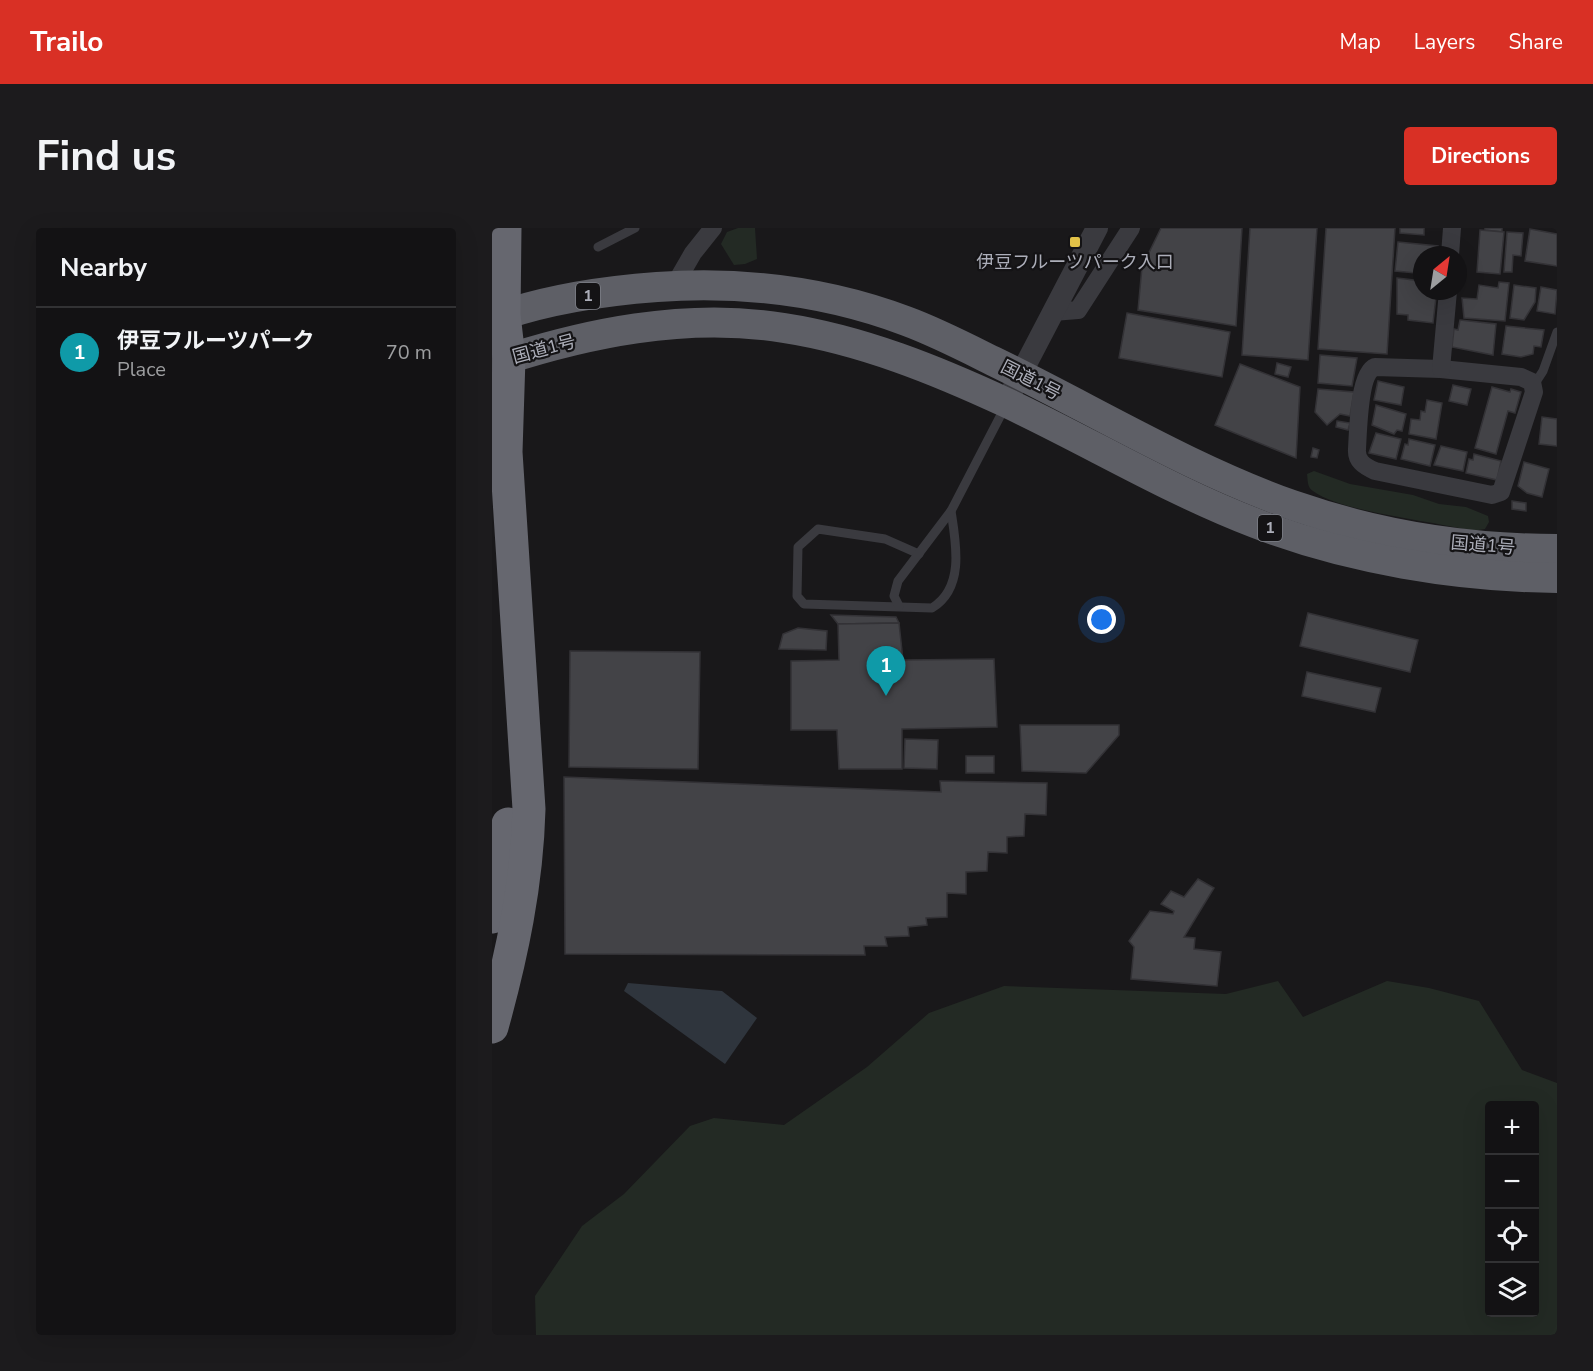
<!DOCTYPE html>
<meta charset="utf-8">
<style>
body{margin:0;font-family:"Nunito Sans","Noto Sans JP",sans-serif;background:#1c1b1d;color:#f1f3f6}
.controls{position:absolute;right:18px;bottom:18px;display:grid;overflow:hidden;border-radius:6px;box-shadow:0 6px 24px #0002}
.controls button{width:54px;height:54px;display:grid;place-items:center;padding:0;border:0;border-bottom:2px solid #323234;background:#131214;color:#f1f3f6;font:30px sans-serif}
.compass{position:absolute;left:921px;top:18px;width:54px;height:54px;border-radius:50%;background:#131214;box-shadow:0 6px 24px #0002;rotate:30deg}
.you{position:absolute;left:610px;top:392px;width:21px;height:21px;margin:-15px;border:4px solid #fff;border-radius:50%;background:#1a73e8;box-shadow:0 0 0 9px #1a73e833}
.badge{display:grid;place-items:center;width:39px;height:39px;border-radius:50%;background:#d93025;color:#fff;font-size:20px;font-weight:700}
.pin{position:absolute;translate:-50% -50px;filter:drop-shadow(0 2px 3px #0008)}
.pin::after{content:'';position:absolute;top:32px;width:21px;height:18px;background:inherit;clip-path:polygon(0 0,100% 0,50% 100%)}
.list{margin:0;padding:0;list-style:none}
h2{display:flex;justify-content:space-between;align-items:center;height:78px;margin:0;padding:0 24px;font-size:26px}
h2 small{font-size:20px;font-weight:400;color:#9d9ea0}
.list li{display:grid;grid-template-columns:39px 1fr auto;gap:18px;align-items:center;box-sizing:border-box;height:90px;padding:0 24px;border-top:2px solid #323234}
.list b{display:block;font-size:22px;white-space:nowrap}
.list p{margin:0;font-size:20px;white-space:nowrap;color:#9d9ea0}
.list em{font-size:20px;font-style:normal;color:#9d9ea0}
.icon{flex:none;width:33px;height:33px;fill:none;stroke:currentColor;stroke-width:2;stroke-linecap:round;stroke-linejoin:round}
.map{position:relative;flex:none;width:1065px;height:1107px;overflow:hidden;border-radius:6px}
header{display:flex;align-items:center;gap:36px;box-sizing:border-box;height:84px;padding:0 30px;background:#d93025;color:#fff}
header strong{font-size:28px}
nav{display:flex;gap:33px;margin-inline-start:auto;font-size:21px}
.intro{display:flex;align-items:center;justify-content:space-between;box-sizing:border-box;height:144px;padding:0 36px}
h1{margin:0;font-size:42px}
.button{padding:15px 27px;border-radius:6px;background:#d93025;color:#fff;font-size:21px;font-weight:700}
main{display:flex;gap:36px;padding:0 36px}
aside{flex:1;background:#131214;border-radius:6px;box-shadow:0 6px 24px #0002}
.map>svg:first-child{display:block}
.green{fill:#232a24;fill-rule:evenodd}
.water{fill:#2f353d}
.building{fill:#434347;stroke:#333236;stroke-width:1.5}
.lines{fill:none;stroke-linecap:round;stroke-linejoin:round}
.service{stroke:#3a3a3f;stroke-width:9}
.minor{stroke:#3a3a3f;stroke-width:18}
.tertiary{stroke:#3a3a3f;stroke-width:22}
.trunk{stroke:#5e5f66;stroke-width:30}
.motorway{stroke:#66676f;stroke-width:33}
.poi-dot{fill:#e2c248;stroke:#141315;stroke-width:2}
.labels{text-anchor:middle;dominant-baseline:central;stroke-width:4.5;stroke-linejoin:round;paint-order:stroke}
.shield{fill:#141315;stroke:#7e8088;stroke-width:1.5}
.shield-label{font-size:16px;font-weight:bold;fill:#acaeb9}
.poi-label{font-size:18px;fill:#acaeb9;stroke:#141315}
.street-label{font-size:18px;fill:#acaeb9;stroke:#141315}
</style>
<header>
<strong>Trailo</strong>
<nav><a>Map</a><a>Layers</a><a>Share</a></nav>
</header>
<div class="intro"><h1>Find us</h1><a class="button">Directions</a></div>
<main>
<aside>
<h2>Nearby<small></small></h2>
<ul class="list">
<li><span class="badge" style="background:#0f9aa8">1</span><div><b>伊豆フルーツパーク</b><p>Place</p></div><em>70 m</em></li>
</ul>
</aside>
<div class="map">
<svg width="1065" height="1107" viewBox="0 0 1065 1107">
<rect width="100%" height="100%" fill="#19181a"/>
<g class="green">
<path d="M246,0H263L265,31L253,36L242,37L229,16L235,4Z"/>
<path d="M822,243L858,256L921,267L947,276L974,279L996,288L997,294L993,301L980,303C942,293 848,284 821,263C815,259 816,253 815,246Z"/>
<path d="M786,753L811,789L895,753L937,760L987,773L1030,842L1065,855V1107H44L43,1068L90,998L132,966L198,898L222,890L292,897L375,839L437,785L512,758L734,766ZM998,878H1042V1084H998Z"/>
</g>
<path class="water" d="M136,755L230,763L265,790L233,836L132,763Z"/>
<g class="building">
<path d="M669,0H750L744,98L646,82L650,39Z"/>
<path d="M758,0H825L816,132L750,127Z"/>
<path d="M834,0H903L895,126L826,121Z"/>
<path d="M908,0H932V7L908,5Z"/>
<path d="M993,0H1010V4L993,2Z"/>
<path d="M1038,1L1065,6V38L1033,33Z"/>
<path d="M988,2L1012,4L1008,46L985,44Z"/>
<path d="M1015,4L1031,5L1029,28L1021,27L1020,44H1012Z"/>
<path d="M906,14L946,18L945,27H930V40H925L924,45L903,43Z"/>
<path d="M905,50L930,53V63H940L939,68L944,69L941,95L916,92V87L905,86Z"/>
<path d="M1007,54L1017,55L1013,93L972,90L970,70L985,71L987,57L1006,60Z"/>
<path d="M1022,57L1044,60L1043,74L1032,92L1018,90Z"/>
<path d="M1049,59L1065,62L1063,86L1045,83Z"/>
<path d="M635,85L738,104L730,149L627,130Z"/>
<path d="M968,92L1004,96L1001,127L960,119L962,101L966,102Z"/>
<path d="M1014,98L1052,102L1049,119L1042,118L1041,126L1029,129L1010,126Z"/>
<path d="M828,127L865,130L860,158L826,155Z"/>
<path d="M785,135L799,139L796,149L783,146Z"/>
<path d="M748,136L808,159L804,230L723,197Z"/>
<path d="M886,153L912,159L909,177L882,172Z"/>
<path d="M961,157L979,161L975,177L957,173Z"/>
<path d="M1000,159L1018,164L1019,161L1029,164L1023,185L1016,183L1004,226L983,220Z"/>
<path d="M826,161L862,164L858,188L848,186L835,197L823,184Z"/>
<path d="M935,172L950,175L944,211L917,206L919,191L928,192L929,183L933,184Z"/>
<path d="M884,177L914,186L910,203L905,202L902,206L880,197Z"/>
<path d="M1050,189L1065,191V218L1047,216Z"/>
<path d="M845,193L858,195L856,202L844,199Z"/>
<path d="M884,205L909,211L904,231L877,225Z"/>
<path d="M917,211L943,217L938,238L909,231L913,216L916,217Z"/>
<path d="M949,218L975,224L971,243L942,237Z"/>
<path d="M821,220L827,222L825,230L819,229Z"/>
<path d="M982,226L1009,233L1005,252L974,245L977,231L981,232Z"/>
<path d="M1032,234L1057,241L1050,269L1035,265L1026,258Z"/>
<path d="M1020,273L1034,275V283L1020,281Z"/>
<path d="M816,385L926,412L918,444L808,418Z"/>
<path d="M339,387L404,389L407,395L346,396Z"/>
<path d="M407,395L411,432L502,431L505,499L410,501V541H347L345,502H299V433L347,432L346,396Z"/>
<path d="M306,400L335,403L334,422L287,421L291,406Z"/>
<path d="M78,423L208,424L206,541L77,539Z"/>
<path d="M815,444L889,460L883,484L810,468Z"/>
<path d="M528,497H627V507L594,545L530,543Z"/>
<path d="M413,511L446,512L445,541L412,540Z"/>
<rect x="474" y="528" width="28" height="17"/>
<path d="M72,549L449,564L448,553L555,555L554,587L533,586L532,608L515,609V625L496,624L495,643L474,644V666L455,665V689L434,690L435,697L416,699L417,708L393,709L395,718H372L373,727L73,726Z"/>
<path d="M706,651L722,660L692,709L703,710L702,721L729,724L725,758L639,751L642,719L637,713L658,683L681,686L682,683L669,676L679,663L692,669Z"/>
</g>
<g class="lines">
<g class="service">
<path d="M106,19L143,0"/>
<path d="M1042,157L1051,143L1065,104"/>
<path d="M427,326L393,311L326,301L306,319L305,368L312,376L440,380C473,360 464,315 459,283"/>
<path d="M407,378L402,368L406,353L459,283L514,177"/>
</g>
<g class="minor">
<path d="M958,27L960,0"/>
<path d="M182,58L201,25L221,0"/>
<path d="M561,84L586,82L639,0"/>
<path d="M883,139L949,141L1029,149L1040,154L1042,164L1009,264L1000,267L883,243C872,238 864,233 865,221C866,204 867,145 883,139Z"/>
<path d="M949,141L956,63"/>
</g>
<path class="tertiary" d="M521,161L605,0"/>
<g class="trunk">
<path d="M0,91C51,72 111,63 165,59C250,53 334,63 414,93C444,104 473,119 501,133C600,181 696,240 800,277C886,307 975,321 1065,321"/>
<path d="M0,136C93,105 194,84 292,100C370,112 444,142 515,175C598,214 677,262 763,295C855,331 966,349 1065,350"/>
</g>
<g class="motorway">
<path d="M0,689L14,627L16,596"/>
<path d="M0,799C20,727 35,656 37,581L14,224L17,130L12,87L13,0"/>
</g>
</g>
<rect class="poi-dot" x="577" y="8" width="12" height="12" rx="3"/>
<g class="labels">
<g class="shield">
<rect x="84" y="55" width="24" height="26" rx="4.5"/>
<rect x="766" y="287" width="24" height="26" rx="4.5"/>
</g>
<g class="shield-label">
<text x="96" y="68">1</text>
<text x="778" y="300">1</text>
</g>
<g class="poi-label">
<text x="583" y="34">伊豆フルーツパーク入口</text>
</g>
<g class="street-label">
<text transform="translate(52 121) rotate(-15)">国道1号</text>
<text transform="translate(539 152) rotate(27)">国道1号</text>
<text transform="translate(991 317) rotate(5)">国道1号</text>
</g>
</g>
</svg>
<div class="controls">
<button>+</button>
<button>−</button>
<button><svg class="icon" aria-label="locate" viewBox="0 0 24 24"><circle cx="12" cy="12" r="6"/><path d="M12 2v4M12 18v4M2 12h4M18 12h4"/></svg></button>
<button><svg class="icon" aria-label="layers" viewBox="0 0 24 24"><path d="M12 4l9 5-9 5-9-5zM3 14l9 5 9-5"/></svg></button>
</div>
<svg class="compass" viewBox="-18 -18 36 36"><path d="M0-13l5 13h-10z" fill="#e53935"/><path d="M0 13l5-13h-10z" fill="#9d9ea0"/></svg>
<div class="you"></div>
<div class="pin badge" style="left:394px;top:468px;background:#0f9aa8">1</div>
</div>
</main>
